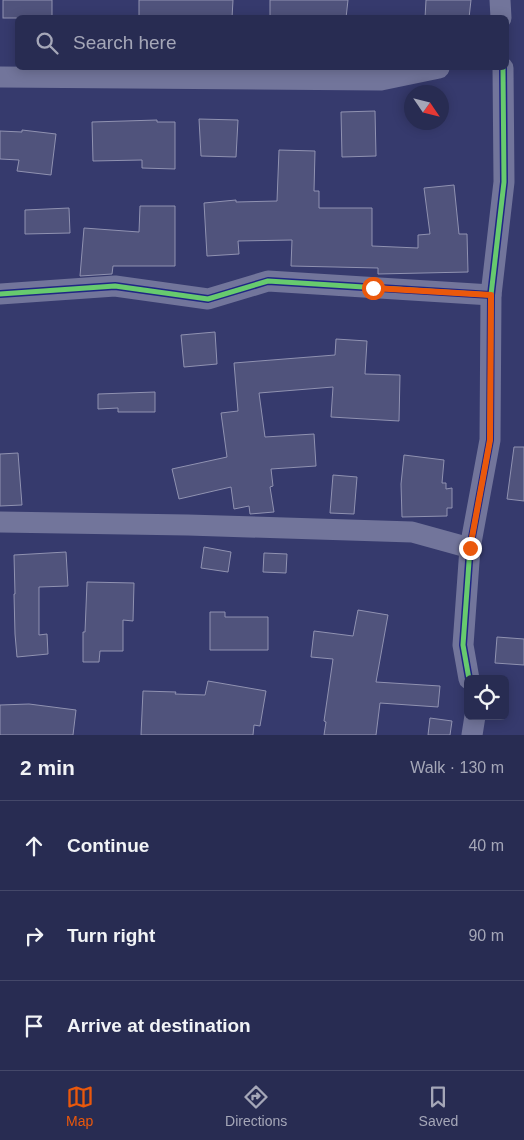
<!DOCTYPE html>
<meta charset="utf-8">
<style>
body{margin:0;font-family:Arial,sans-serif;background:#34385c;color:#f1f3f6}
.controls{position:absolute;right:15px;bottom:15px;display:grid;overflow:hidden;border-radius:8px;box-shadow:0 2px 12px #0003}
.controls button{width:45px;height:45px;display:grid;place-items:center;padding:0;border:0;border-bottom:1px solid #444869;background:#282c52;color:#f1f3f6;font:25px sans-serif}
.compass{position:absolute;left:404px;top:85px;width:45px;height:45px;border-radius:50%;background:#282c52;box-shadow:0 2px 12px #0003;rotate:125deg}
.stop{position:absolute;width:15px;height:15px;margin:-11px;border:4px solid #ea580c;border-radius:50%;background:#fff}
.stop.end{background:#ea580c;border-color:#fff;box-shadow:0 1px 5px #0008}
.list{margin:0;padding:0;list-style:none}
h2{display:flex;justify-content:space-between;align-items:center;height:65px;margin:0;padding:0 20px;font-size:21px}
h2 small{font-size:16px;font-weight:400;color:#a5a7b8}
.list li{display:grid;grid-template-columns:32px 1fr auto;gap:15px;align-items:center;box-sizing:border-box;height:90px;padding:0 20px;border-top:1px solid #444869}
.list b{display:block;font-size:19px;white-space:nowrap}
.list em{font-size:16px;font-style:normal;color:#a5a7b8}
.icon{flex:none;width:28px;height:28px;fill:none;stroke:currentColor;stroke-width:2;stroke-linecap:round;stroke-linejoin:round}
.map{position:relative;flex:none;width:524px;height:735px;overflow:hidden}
.search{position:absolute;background:#282c52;box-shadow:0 2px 12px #0003;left:15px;right:15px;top:15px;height:55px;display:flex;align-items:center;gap:12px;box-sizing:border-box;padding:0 18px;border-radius:8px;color:#a5a7b8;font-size:19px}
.sheet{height:335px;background:#282c52}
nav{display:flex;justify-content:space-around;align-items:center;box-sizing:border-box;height:70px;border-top:1px solid #444869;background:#282c52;font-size:14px;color:#a5a7b8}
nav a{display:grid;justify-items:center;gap:2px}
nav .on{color:#ea580c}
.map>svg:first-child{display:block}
.building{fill:#50537c;stroke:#9092b1}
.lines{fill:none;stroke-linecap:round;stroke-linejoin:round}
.minor{stroke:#72759b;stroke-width:21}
.cycleway-casing{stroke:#1f2684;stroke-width:8}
.cycleway{stroke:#67ca6e;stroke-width:5}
.route{stroke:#ea580c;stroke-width:6}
</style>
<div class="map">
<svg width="524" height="735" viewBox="0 0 524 735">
<rect width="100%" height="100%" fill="#363a6d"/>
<g class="building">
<rect x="3" y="0" width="49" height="18"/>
<path d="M139,0H233L232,18H139Z"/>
<path d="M270,0H348L346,18H270Z"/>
<path d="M426,0H471L469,18H425Z"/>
<path d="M375,111L376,156L342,157L341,112Z"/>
<path d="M199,119L238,120L236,157L201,156Z"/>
<path d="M157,120V122H175V169L142,168V160L93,161L92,122Z"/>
<path d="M22,130L56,134L51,175L17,171L19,160L0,159V131L22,132Z"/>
<path d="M279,150L315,151L314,191H319V208H372V246L418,248V235L430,234L424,188L454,185L459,234H467L468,272L378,274V268L291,266L292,240L238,241L239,254L207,256L204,203L236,200V202L277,201Z"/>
<path d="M140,206H175V266H113L112,274L80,276L84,228L139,232Z"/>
<path d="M69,208L70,233L25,234V210Z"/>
<path d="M215,332L217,364L184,367L181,335Z"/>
<path d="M336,339L367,341L365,374L400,375L399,421L331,417L333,387L259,393L265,437L314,434L316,466L271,469L273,486L270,487L274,512L250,514L249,506L234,509L231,487L179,499L172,469L227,457L221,413L238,411L234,363L335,355Z"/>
<path d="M155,392V412H118V408L98,409V394Z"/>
<path d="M514,447H524V501L507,499Z"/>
<path d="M18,453L22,505L0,506V454Z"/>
<path d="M404,455L444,460L442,483H446V489L452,488V508H447V516L402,517L401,484Z"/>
<path d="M333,475L357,477L354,514L330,513Z"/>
<path d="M204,547L231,552L228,572L201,568Z"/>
<path d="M66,552L68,586L39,587V635L47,634L48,654L17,657L15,634L14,594H15L14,555Z"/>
<path d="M264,553L287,554L286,573L263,572Z"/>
<path d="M87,582L134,583L133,621L123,620V651H100L99,662H83V632H85Z"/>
<path d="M358,610L388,615L376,682L440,686L438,707L380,703L376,735H324L326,722L324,721L333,659L311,657L314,631L353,636Z"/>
<path d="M210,612H225V617H268V650H210Z"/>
<path d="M497,637L524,639V665L495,663Z"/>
<path d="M208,681L266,691L260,726L254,725L253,735H141L143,691L176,692L175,694L205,695Z"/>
<path d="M29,704L76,710L73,735H0V705Z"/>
<path d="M430,718L452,721L450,735H428Z"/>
</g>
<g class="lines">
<g class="minor">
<path d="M500,0L501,18"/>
<path d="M0,77L381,80L439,68"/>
<path d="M0,294L115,286L208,299L268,281L491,295"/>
<path d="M0,522L188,525L412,532L470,548"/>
<path d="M469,679L463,645L470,548L490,440L491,295L504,182L503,68"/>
<path d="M472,735L475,716"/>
</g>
<g class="cycleway-casing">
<g id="cycleway">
<path d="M0,294L115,286L208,299L268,281L491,295"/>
<path d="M469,679L463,645L470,548L490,440L491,295L504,182L503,68"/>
</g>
</g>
<use href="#cycleway" class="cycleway"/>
</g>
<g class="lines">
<path class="route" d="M373,288L491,295L490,440L470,548"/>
</g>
</svg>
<div class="controls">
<button><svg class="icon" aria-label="locate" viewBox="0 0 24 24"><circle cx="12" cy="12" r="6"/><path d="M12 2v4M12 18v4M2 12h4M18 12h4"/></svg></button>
</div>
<svg class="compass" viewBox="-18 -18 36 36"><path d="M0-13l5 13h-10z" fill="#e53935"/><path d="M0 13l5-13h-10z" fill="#a5a7b8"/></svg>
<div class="stop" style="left:373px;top:288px"></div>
<div class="stop end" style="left:470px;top:548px"></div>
<div class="search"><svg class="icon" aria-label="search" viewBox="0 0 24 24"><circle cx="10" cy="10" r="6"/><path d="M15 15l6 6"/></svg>Search here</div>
</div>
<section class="sheet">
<h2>2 min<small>Walk · 130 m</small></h2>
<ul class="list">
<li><svg class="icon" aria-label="ahead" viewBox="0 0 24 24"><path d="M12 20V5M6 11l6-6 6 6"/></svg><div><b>Continue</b></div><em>40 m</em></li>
<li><svg class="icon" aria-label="right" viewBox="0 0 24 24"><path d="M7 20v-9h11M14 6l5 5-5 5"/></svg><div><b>Turn right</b></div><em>90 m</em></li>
<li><svg class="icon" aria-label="arrive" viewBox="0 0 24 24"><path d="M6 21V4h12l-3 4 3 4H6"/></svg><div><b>Arrive at destination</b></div></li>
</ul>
</section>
<nav>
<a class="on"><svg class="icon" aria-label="map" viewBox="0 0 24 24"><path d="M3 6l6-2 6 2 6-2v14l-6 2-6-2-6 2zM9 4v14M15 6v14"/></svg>Map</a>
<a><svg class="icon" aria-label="directions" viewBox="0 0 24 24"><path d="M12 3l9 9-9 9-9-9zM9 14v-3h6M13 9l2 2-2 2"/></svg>Directions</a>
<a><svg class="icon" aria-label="saved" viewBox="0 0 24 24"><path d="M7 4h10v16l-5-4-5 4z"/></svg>Saved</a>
</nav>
